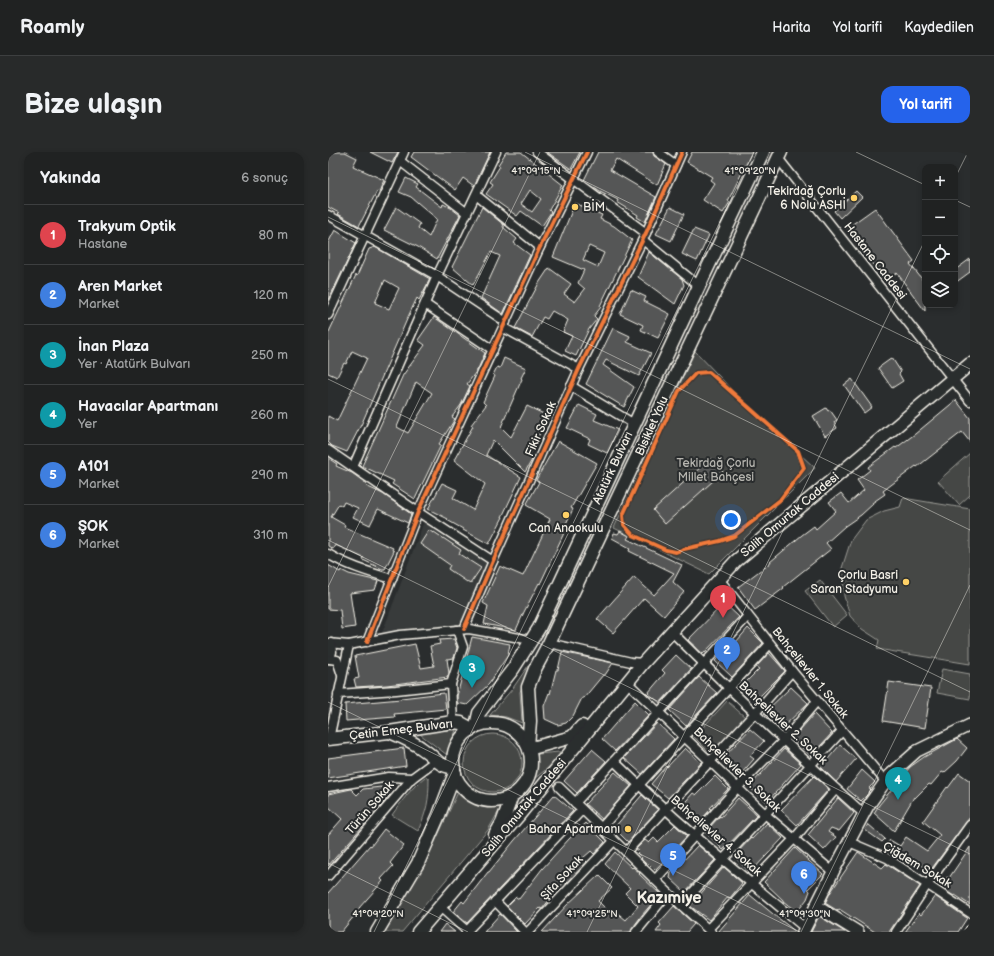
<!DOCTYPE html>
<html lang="tr">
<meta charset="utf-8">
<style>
body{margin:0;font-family:"Balsamiq Sans",sans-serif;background:#282a2a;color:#f1f3f6}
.controls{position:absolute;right:12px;top:12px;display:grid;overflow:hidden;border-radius:8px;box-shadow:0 2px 6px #0003}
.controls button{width:36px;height:36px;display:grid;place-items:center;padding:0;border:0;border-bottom:1px solid #3d3f40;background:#202222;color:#f1f3f6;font:20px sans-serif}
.you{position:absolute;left:403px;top:368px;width:14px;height:14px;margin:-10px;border:3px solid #fff;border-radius:50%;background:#1a73e8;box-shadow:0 0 0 6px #1a73e833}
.badge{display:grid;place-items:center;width:26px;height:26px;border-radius:50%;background:#2563eb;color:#fff;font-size:13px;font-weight:700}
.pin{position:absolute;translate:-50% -33px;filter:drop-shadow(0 1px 2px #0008)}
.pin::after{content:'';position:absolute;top:21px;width:14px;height:12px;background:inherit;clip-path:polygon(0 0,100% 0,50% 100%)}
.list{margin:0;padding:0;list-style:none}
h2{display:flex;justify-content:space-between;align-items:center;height:52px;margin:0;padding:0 16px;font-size:17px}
h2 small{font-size:13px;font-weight:400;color:#a2a4a5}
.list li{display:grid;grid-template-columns:26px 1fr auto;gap:12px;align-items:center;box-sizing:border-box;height:60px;padding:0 16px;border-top:1px solid #3d3f40}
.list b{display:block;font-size:15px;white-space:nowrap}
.list p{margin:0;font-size:13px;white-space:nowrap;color:#a2a4a5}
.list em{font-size:13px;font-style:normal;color:#a2a4a5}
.icon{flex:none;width:22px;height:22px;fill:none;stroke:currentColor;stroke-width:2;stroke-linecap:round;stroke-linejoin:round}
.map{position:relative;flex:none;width:642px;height:780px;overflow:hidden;border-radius:12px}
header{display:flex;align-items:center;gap:24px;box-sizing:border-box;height:56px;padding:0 20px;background:#202222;border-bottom:1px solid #3d3f40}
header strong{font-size:19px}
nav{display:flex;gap:22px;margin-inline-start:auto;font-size:14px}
.intro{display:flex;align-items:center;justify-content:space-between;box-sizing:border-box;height:96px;padding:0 24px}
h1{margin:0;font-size:28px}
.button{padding:10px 18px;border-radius:12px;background:#2563eb;color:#fff;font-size:14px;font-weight:700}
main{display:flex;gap:24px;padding:0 24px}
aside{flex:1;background:#202222;border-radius:12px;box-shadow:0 2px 6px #0003}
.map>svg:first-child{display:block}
.built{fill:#373a3a}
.green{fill:#444645;stroke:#9c9c96}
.building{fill:#555756;stroke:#f4f1e8;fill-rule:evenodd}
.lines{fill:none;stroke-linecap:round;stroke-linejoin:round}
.street-casing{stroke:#f4f1e8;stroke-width:11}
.secondary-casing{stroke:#f4f1e8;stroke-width:14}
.primary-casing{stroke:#f4f1e8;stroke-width:15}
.street{stroke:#2a2d2e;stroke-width:8}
.secondary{stroke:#2a2d2e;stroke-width:11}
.primary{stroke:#2a2d2e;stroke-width:12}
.cycleway-casing{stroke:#2a2d2e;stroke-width:6}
.cycleway{stroke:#f17a3a;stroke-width:4}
.ticks{fill:none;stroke:#f4f1e8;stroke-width:1;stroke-opacity:0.45}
.poi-dot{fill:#ffd166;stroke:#2a2d2e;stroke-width:1.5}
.labels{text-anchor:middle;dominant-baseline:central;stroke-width:4;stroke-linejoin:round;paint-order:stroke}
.poi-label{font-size:12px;fill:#f4f1e8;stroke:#2a2d2e;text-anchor:end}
.street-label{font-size:12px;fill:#f4f1e8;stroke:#2a2d2e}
.park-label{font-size:12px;fill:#b6b5af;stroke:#2a2d2e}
.district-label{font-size:16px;font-weight:bold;fill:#f4f1e8;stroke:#2a2d2e}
.ticks-label{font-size:10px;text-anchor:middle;fill:#f4f1e8;stroke:#2a2d2e;stroke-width:4;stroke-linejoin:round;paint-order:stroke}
</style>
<header>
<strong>Roamly</strong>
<nav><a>Harita</a><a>Yol tarifi</a><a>Kaydedilen</a></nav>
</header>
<div class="intro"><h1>Bize ulaşın</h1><a class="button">Yol tarifi</a></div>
<main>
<aside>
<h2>Yakında<small>6 sonuç</small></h2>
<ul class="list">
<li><span class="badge" style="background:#e0444e">1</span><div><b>Trakyum Optik</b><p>Hastane</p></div><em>80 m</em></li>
<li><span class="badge" style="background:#3f7fe0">2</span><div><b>Aren Market</b><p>Market</p></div><em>120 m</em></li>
<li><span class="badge" style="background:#0f9aa8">3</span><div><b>İnan Plaza</b><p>Yer · Atatürk Bulvarı</p></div><em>250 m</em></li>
<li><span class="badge" style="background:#0f9aa8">4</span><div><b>Havacılar Apartmanı</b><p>Yer</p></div><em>260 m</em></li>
<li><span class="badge" style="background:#3f7fe0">5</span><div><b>A101</b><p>Market</p></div><em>290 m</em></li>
<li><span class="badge" style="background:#3f7fe0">6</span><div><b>ŞOK</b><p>Market</p></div><em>310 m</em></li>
</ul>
</aside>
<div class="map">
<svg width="642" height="780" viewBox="0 0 642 780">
<rect width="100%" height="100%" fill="#2a2d2e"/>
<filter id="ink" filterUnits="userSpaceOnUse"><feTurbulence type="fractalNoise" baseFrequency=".025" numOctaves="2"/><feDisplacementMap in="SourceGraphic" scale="8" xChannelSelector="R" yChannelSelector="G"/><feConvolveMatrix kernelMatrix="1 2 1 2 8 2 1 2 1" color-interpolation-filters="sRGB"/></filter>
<g filter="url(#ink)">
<path class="built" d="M97,367L162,410L133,475L54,481Z"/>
<g class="green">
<path d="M367,199L411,245L487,316L381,422L286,376Z"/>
<path d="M642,301V343L631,353L610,329Z"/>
<path d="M575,346L642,357V512L549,497L551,488L534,477L522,464L516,444L514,416L523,388L538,368L556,359L572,355Z"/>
<path d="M492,428L519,463L505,475L477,439Z"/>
<path d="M200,514L201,515L192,540L194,571L178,565L162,563L185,536Z"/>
<path d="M614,517L642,522V547L609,541Z"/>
<path d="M399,549L417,565L383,602L366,585Z"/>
<path d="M128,578L119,603L88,579Z"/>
<circle cx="165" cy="611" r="29"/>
<path d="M241,599L201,631L210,602Z"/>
<path d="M97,625L101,627C101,649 99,658 90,679L64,663C74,649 84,635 97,625Z"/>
<path d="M130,640C145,653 156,654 175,652L160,678L74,780H55L107,690Z"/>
</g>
<g class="building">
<path d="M4,0H17L29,6L25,14L56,28L51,40L49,39L31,74L10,62L11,61L0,55V9Z"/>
<path d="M42,0H70L64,11Z"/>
<path d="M86,0H162L146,34L135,26L127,38L83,5Z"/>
<path d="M178,0H193L235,33L221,58L223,60L214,74L193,59L189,64L158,42L165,32L162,30L172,14L170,13ZM202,38L213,47L204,60L193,52Z"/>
<path d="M219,0H252L243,17Z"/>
<path d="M270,0H325L326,4L338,12L329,33L288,7L282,18L328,45L317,70L309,65L310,63L289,50L290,48L272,39L256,28Z"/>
<path d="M364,0H424L400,49L402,50L395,61L375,48L386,31L382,28L384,25L359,10Z"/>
<path d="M78,26L90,32L88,35L114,55L115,52L123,56L132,63L109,107L90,95L56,78L68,55L92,72L90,76L101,85L109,67L83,45L71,40Z"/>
<path d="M528,39L534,45L512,66L506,59Z"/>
<path d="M247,51L274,63L272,67L286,74L304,88L272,154L273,155L266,164L269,167L261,177L248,204L237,199L244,184L235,180L240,168L224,159L219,167L215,165L204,185L187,176L211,131L221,116L243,132L236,142L247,150L257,137L250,131L256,118L225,105ZM261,94L276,101L270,115L255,108Z"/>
<path d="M154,55L176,73L175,75L189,87L186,91L202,103L175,162L153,146L172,104L163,100L145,133L124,115Z"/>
<path d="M342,55L356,62L343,89L328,82Z"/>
<path d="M547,56L586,109L582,112L597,131V159L569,121L558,130L519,76Z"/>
<path d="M366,77L381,83L369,109L354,102Z"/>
<path d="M7,78L28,91L0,149V91Z"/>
<path d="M47,95L102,127L91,148L89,146L80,165L34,271L19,300L4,294L0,290V264L9,269L39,206L24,199L18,212L16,211L9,225L0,221V182L28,123L29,124L41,97ZM57,128L71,136L61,157L47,151Z"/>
<path d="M321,100L354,127L356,133L347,152L310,125Z"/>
<path d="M642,107V120L627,131V118Z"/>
<path d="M303,138L318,145L316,149L342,162L330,186L313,178L315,173L292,162Z"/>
<path d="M106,165L157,201L150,217L139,232L142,234L133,253L124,265L127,267L111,292L113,293L87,347L64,332L66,329L34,314L75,223L97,193L90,188ZM88,230L104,241L80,281L69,275Z"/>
<path d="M285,176L302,184L299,190L323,201L311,224L278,208L275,213L306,235L296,255L258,232Z"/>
<path d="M176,206L198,216L193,226L194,227L173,275L183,285L199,254L220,264L202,302L205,306L197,320L165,288L158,303L193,325L174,365H175L161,392L135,378V377L119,368L120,367L100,357L114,331L129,338L125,346L145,358L157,332L126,308L145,274L143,273L158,253L155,250L167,224L165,223L169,215L172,216Z"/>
<path d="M564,206L573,220L571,222L575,229L564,236L550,216Z"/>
<path d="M524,227L544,255L536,261L516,233Z"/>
<path d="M628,248L642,266V290L634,280L589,315L588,314L555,339L557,342L544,351L545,352L533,363L517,374L498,391L503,397L470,423L455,435L456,436L427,458L410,435L442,411V410L474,383L486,374L488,377L508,359L501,350L513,341L521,351L536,338L529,328L542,318L540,315L567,295L568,296L587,282Z"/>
<path d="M251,253L269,262L266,268L290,278L279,301L260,292L262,287L239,276Z"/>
<path d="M498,256L500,259L502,258L509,268L506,270L509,276L497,284L485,264Z"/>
<path d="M230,289L269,311L243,356L245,357L234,380L236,381L212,432L211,431L196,460L188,478L156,472L160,454L155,451L172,414L195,424L222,367L198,353L211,330L208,328Z"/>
<path d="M0,306L9,312L8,314L24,321L39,332L38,334L55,342L83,362L80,371L50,357L42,373L25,365L30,356L16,350L14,354L11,352L3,365L17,373L16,375L65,396L64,398L66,399L57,417H54L35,408L36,406L7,393L5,397L0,394Z"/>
<path d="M383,306L395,320L337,372L325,358Z"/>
<path d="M101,378L105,381L106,380L133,398L131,402L153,416L142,432L120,417L122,413L92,392Z"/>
<path d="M292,379L301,384L299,387L354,413L345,430L356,440L336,464L316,446L285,481L269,467L306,425L326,443L346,421L301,399L302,396L284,386L286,381L290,382Z"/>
<path d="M0,413L12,420L13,418L21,422L50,429L47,438L22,441L27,475L14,477L12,458L0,457Z"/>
<path d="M396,451L411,465L375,502L360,488Z"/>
<path d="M420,476L435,491L404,525L387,509L400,495L402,497Z"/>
<path d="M144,485L182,492L180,503L161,532L139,553L129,551V544Z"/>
<path d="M126,487L129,496L126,506L119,507L121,521L120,525L59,533L28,535L26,527L31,526L27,504L87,492L93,516L106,514L102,494L112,492L111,488Z"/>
<path d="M234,500L285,511L277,523H275L256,546H254L245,564L238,571L230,573L217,567L216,554L221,541L222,542L228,518H230Z"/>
<path d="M441,501L457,519L427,549L413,535L431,517L428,515Z"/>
<path d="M348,503L363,517L332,551L320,541L337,521L334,518Z"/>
<path d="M371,525L389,541L358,574L341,558Z"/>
<path d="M561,530L603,536L597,576L555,569Z"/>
<path d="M463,535L480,551L453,577L436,561Z"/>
<path d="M116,541L118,557L66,562L67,565L18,569L17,552L73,547V546Z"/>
<path d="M307,549L321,563L287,599L274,587Z"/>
<path d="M486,562L504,581L483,604L464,587Z"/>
<path d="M329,571L346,587L314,622L296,606Z"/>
<path d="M422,577L436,589L422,604L426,607L412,623L394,607Z"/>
<path d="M629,587L639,596L629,609L616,621L614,620L603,633L601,632L587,646L586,645L566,679L546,661L551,653L582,615L596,605Z"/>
<path d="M512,593L528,607L508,630L493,615Z"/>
<path d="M76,596L78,614L0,626V606Z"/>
<path d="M357,596L373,611L340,646L323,632L338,614L339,615Z"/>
<path d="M264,597L278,609L249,641L236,629Z"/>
<path d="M456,597L473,612L439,650L421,635Z"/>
<path d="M534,618L547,630L541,636L543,637L540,640L541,641L533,649L519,637Z"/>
<path d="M287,620L303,634L274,667L257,652Z"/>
<path d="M631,621L642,629V665L602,719L579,703L577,706L558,693L562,688L572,694L578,685L599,699L612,683L595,669L619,635L620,636Z"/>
<path d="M387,624L400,637L382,656L383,657L370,671L352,656L365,641L368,643Z"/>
<path d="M486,624L501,637L469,673L453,658Z"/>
<path d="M53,635L62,643L0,714V683L14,667L0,654V642L23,637L29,643L35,637Z"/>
<path d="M226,643L245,659L139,771L125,760L134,749L136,751L160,720H161L186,689Z"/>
<path d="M314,643L330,658L300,690L286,676Z"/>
<path d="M410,646L429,663L395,698L377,680L392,664L393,665Z"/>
<path d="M510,646L526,661L511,679L503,676L500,680L508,685L496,698L480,683Z"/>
<path d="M258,671L277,690L266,702L263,699L255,706L259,710L238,732L236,730L214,757L212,756L197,772L179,754L188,745L191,747L214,717L241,687Z"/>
<path d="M439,671L455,686L422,721L406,704L423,686L424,687Z"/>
<path d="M540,672L557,687L554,690L537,678Z"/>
<path d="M347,673L359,684L327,718L321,712L319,713L313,707L314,706L309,701L311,699L308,697L317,688L321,691L326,686L330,690Z"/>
<path d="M56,677L76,693L62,711L65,714L53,727L55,729L31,756L32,757L13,780H0V741L42,693L43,694Z"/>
<path d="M370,693L387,708L357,740L342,726L343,721L352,710L353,711Z"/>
<path d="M642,695V753L627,743L626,744L613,736L615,734L613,733L619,725L621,726Z"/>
<path d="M467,696L495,722L480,737L482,739L479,747L469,760L455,749V748L436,730Z"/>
<path d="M287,700L304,716L305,715L312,721L311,722L332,742L314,763L304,777L303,780H214L239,753L271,723L284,736L270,749L284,763L287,759L298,768L310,754L297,741L302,736L277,712Z"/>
<path d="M530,700L554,716L558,712L592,734L561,780H547L511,757L510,759L497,751L502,741Z"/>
<path d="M396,715L414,731L402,746L400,745L381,768L362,754Z"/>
<path d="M422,743L445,762L468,780H390Z"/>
<path d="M607,744L639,766L630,780H577L591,761L593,763Z"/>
<path d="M346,754L366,772L359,780H328L333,773L331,771Z"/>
<path d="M172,762L189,780H156Z"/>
<path d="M491,764L517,780H483Z"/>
<path d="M117,772L127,780H111Z"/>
</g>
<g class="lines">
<g class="street-casing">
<g id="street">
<path d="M209,0L318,81"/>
<path d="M330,0L348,13"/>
<path d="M450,6L642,249"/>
<path d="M72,9L139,61"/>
<path d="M148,43L212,95"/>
<path d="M0,63L109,124L178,170"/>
<path d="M315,88L371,134"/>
<path d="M97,152L165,198"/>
<path d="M0,163L76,0"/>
<path d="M176,176L251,217"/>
<path d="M243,234L306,272"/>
<path d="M0,298L90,360L165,409"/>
<path d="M25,315L109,124L168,0"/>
<path d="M0,402C20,414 41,420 64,427"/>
<path d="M391,427L464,519L557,629"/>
<path d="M136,477L165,409L251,217L318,81L354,0"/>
<path d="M343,479C406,542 470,603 536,662"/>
<path d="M39,490L90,360L212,95L259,0"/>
<path d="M0,491L21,493L72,483L141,477L203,488"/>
<path d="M221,491L303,510L315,511"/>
<path d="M0,507H2L4,500L3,491"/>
<path d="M2,507L9,508L14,523"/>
<path d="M299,530L438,663L505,720"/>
<path d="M10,542L68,538L123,532"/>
<path d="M125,570L123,532L135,495L129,478"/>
<path d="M1,587L21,493"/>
<path d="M286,609C346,668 412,722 477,776"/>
<path d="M0,635L61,625L84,626"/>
<path d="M231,635L353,753L383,780"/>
<path d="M247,651L420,464"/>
<path d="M273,676L311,633L442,492"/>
<path d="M521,690L559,706L642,761"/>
<path d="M298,700L427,561L464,519"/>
<path d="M0,724L84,626L107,609"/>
<path d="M327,728L409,636L455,589L489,549"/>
<path d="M167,749L197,780"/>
<path d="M353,753L514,579"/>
<path d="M112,755L139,779"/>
<path d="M380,777L466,687L508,637"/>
<path d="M138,780L254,658"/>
<path d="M200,780L286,689"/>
<path d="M308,780L340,741"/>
<path d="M568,780L599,733L642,673"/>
<path d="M641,780L642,778"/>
</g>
</g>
<g class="secondary-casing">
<g id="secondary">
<path d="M488,754L530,780"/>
<path d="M475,780L505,720L540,654L562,623L589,599L642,573"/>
</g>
</g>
<g class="primary-casing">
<g id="primary">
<circle cx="164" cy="610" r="39"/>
<path d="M148,574L151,561L185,517L211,476L371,134L435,0"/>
<path d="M62,580C74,585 86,590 96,598C110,607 106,612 126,616"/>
<path d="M0,587L61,580L125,570L133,571L144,577"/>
<path d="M200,594L202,569L200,535L207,517L221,491L453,0"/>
<path d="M200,594L208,595L244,585L254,574"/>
<path d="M167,683L174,671L184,644"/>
<path d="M49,780L90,711L111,663L127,621"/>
<path d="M90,780L191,663L315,511L408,409L642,212"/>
</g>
</g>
<use href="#street" class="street"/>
<use href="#secondary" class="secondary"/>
<use href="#primary" class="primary"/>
<g class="cycleway-casing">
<g id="cycleway">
<path d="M381,220L470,299L476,316L452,348L406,384L392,389L356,397L348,400L338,398L305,383L296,373L295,363L351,239L368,221Z"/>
<path d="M136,477L165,409L251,217L318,81L354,0"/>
<path d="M39,490L90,360L212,95L259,0"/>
</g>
</g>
<use href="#cycleway" class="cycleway"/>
</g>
</g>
<path class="ticks" d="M197,0L642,217M528,0L597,33M627,26L640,0M627,48L642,55M0,65L642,378M0,227L642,540M0,388L642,702M0,435L212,0M0,550L472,780M0,711L140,780M46,780L426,0M259,780L597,88M473,780L642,433"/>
<g class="poi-dot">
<circle cx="526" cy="46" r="4"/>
<circle cx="247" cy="55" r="4"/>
<circle cx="238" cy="363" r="4"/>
<circle cx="578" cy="430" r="4"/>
<circle cx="300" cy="677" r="4"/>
</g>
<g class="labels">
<g class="poi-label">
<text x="518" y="39">Tekirdağ Çorlu<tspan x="518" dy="14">6 Nolu ASHİ</tspan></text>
<text x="255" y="55" text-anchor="start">BİM</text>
<text x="238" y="376" text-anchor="middle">Can Anaokulu</text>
<text x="570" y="423">Çorlu Basri<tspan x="570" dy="14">Saran Stadyumu</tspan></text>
<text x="292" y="677">Bahar Apartmanı</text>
</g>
<g class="street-label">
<text transform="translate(547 109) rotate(52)">Hastane Caddesi</text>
<text transform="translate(324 274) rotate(-66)">Bisiklet Yolu</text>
<text transform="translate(213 277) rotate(-66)">Fikir Sokak</text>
<text transform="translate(285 316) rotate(-65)">Atatürk Bulvarı</text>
<text transform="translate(462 363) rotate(-40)">Salih Omurtak Caddesi</text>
<text transform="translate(482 521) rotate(51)">Bahçelievler 1. Sokak</text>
<text transform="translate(455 571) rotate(43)">Bahçelievler 2. Sokak</text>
<text transform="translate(73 578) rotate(-7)">Çetin Emeç Bulvarı</text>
<text transform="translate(409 618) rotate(44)">Bahçelievler 3. Sokak</text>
<text transform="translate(42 656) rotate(-49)">Türün Sokak</text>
<text transform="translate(196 656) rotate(-50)">Salih Omurtak Caddesi</text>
<text transform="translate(388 684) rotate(41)">Bahçelievler 4. Sokak</text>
<text transform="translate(589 713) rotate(31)">Çiğdem Sokak</text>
<text transform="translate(234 726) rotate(-47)">Şifa Sokak</text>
</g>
<g class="park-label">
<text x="388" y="311">Tekirdağ Çorlu<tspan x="388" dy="14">Millet Bahçesi</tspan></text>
</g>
<g class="district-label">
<text x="341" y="746">Kazımiye</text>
</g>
</g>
<g class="ticks-label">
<text x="208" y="22">41°09'15"N</text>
<text x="422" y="22">41°09'20"N</text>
<text x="50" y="765">41°09'20"N</text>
<text x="264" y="765">41°09'25"N</text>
<text x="477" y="765">41°09'30"N</text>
</g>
</svg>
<div class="controls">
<button>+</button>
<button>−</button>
<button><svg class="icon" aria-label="locate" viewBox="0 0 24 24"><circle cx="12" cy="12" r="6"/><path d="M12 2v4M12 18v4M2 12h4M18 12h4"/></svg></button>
<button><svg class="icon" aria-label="layers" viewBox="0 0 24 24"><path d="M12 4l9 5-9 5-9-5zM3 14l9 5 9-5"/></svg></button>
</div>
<div class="you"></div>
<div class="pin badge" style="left:395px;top:466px;background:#e0444e">1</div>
<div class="pin badge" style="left:399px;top:518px;background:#3f7fe0">2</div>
<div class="pin badge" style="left:144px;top:536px;background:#0f9aa8">3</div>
<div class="pin badge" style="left:570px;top:648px;background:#0f9aa8">4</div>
<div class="pin badge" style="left:345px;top:724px;background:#3f7fe0">5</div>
<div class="pin badge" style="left:476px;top:742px;background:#3f7fe0">6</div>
</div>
</main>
